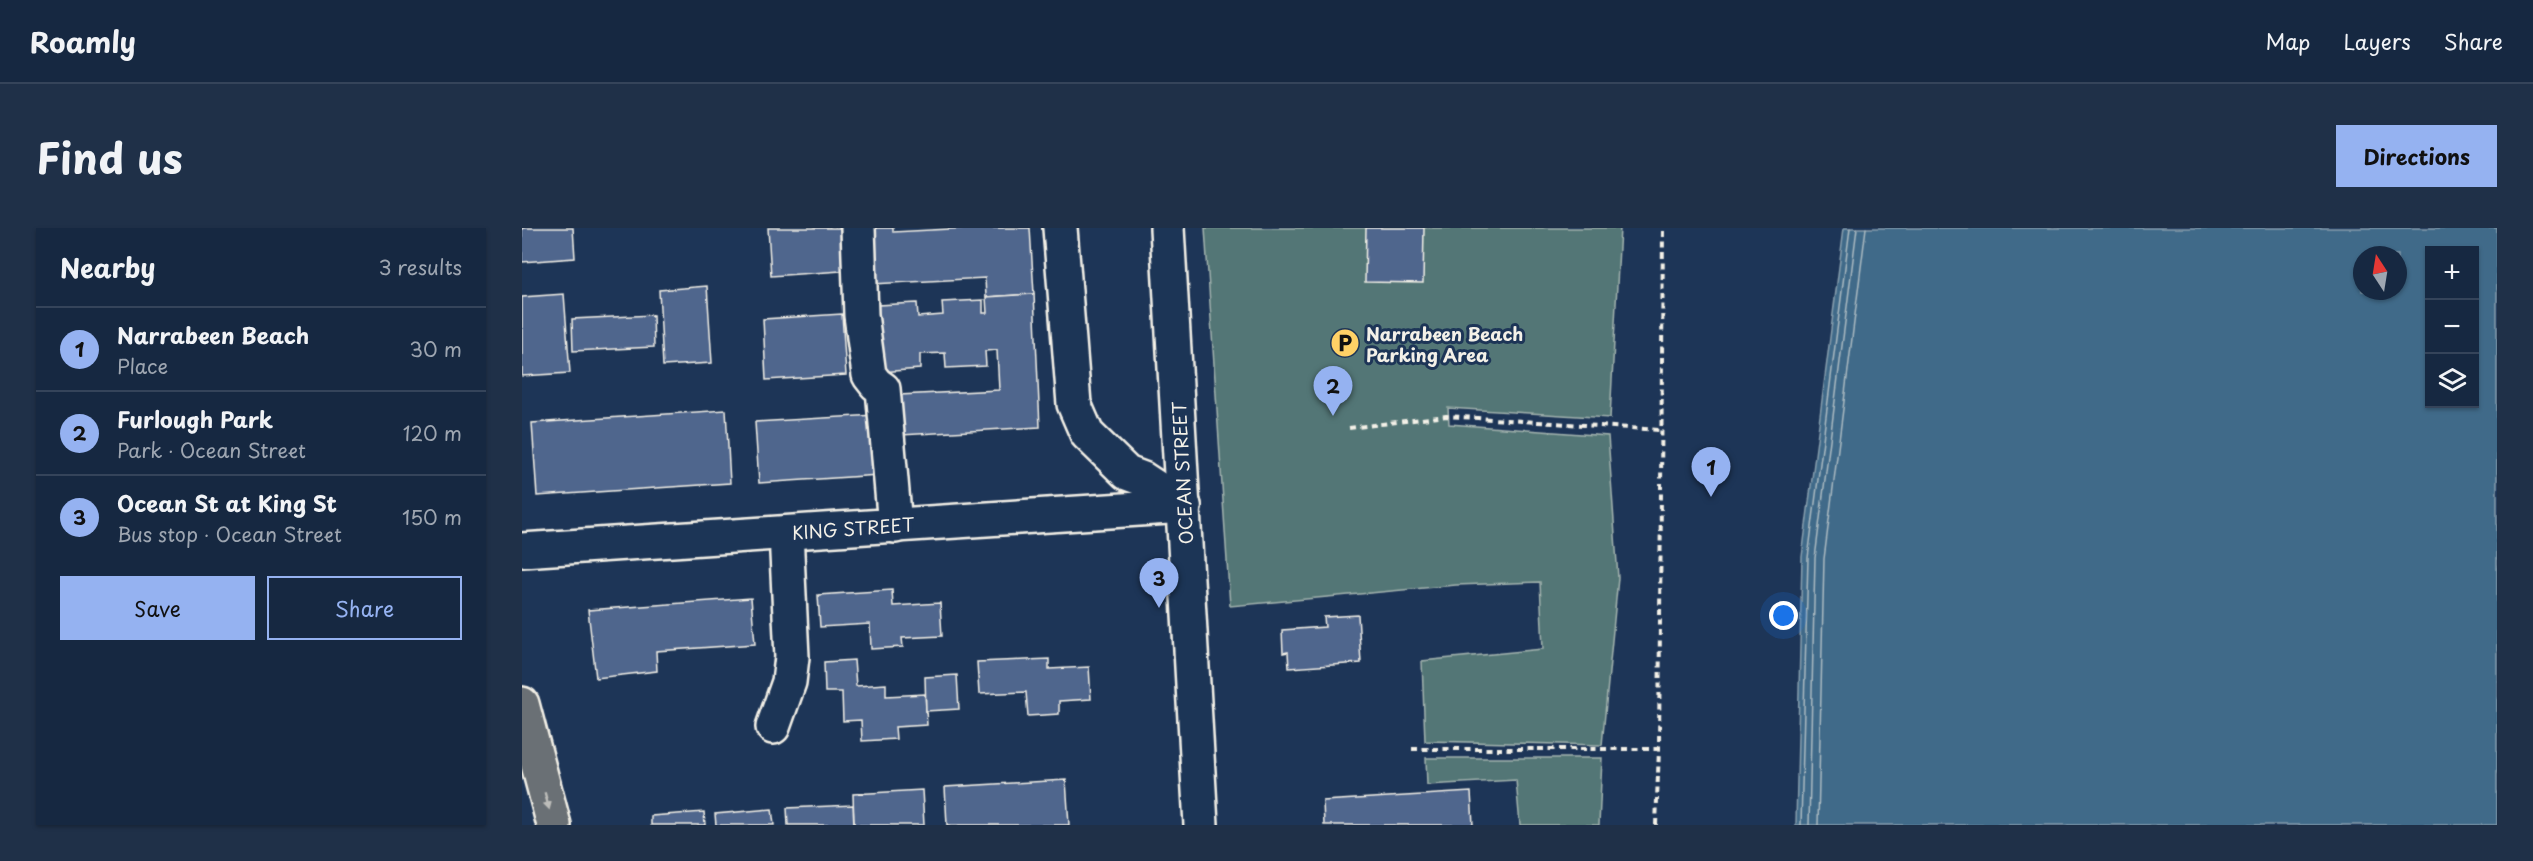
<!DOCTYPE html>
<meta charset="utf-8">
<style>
body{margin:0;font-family:"Playpen Sans",sans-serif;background:#1f3048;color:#f1f3f6}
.controls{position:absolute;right:18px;top:18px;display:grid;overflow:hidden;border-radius:0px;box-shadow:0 2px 4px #0004}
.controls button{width:54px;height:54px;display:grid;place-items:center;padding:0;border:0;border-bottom:2px solid #35445a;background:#162841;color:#f1f3f6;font:30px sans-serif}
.compass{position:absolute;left:1831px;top:18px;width:54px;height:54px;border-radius:50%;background:#162841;box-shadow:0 2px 4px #0004;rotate:348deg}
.you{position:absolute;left:1262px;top:388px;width:21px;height:21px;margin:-15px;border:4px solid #fff;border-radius:50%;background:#1a73e8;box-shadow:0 0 0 9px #1a73e833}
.badge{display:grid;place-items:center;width:39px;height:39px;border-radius:50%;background:#95b2f1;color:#111;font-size:20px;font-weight:700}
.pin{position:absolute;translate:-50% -50px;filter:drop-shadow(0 2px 3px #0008)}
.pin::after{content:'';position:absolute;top:32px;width:21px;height:18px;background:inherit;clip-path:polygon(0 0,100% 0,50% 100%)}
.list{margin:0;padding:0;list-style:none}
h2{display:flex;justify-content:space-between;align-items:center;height:78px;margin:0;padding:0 24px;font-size:26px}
h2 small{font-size:20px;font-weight:400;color:#9ea6b1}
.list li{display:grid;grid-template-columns:39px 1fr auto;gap:18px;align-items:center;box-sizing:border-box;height:84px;padding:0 24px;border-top:2px solid #35445a}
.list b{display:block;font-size:22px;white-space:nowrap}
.list p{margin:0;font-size:20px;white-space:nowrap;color:#9ea6b1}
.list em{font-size:20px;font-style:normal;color:#9ea6b1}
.actions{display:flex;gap:12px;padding:18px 24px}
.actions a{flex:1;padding:14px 0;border:2px solid #95b2f1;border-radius:0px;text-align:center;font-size:21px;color:#95b2f1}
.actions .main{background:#95b2f1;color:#111}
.icon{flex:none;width:33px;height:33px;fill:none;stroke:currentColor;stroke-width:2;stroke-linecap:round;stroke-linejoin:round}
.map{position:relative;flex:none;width:1975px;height:597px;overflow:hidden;border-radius:0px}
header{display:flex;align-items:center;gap:36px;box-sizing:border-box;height:84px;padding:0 30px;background:#162841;border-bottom:2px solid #35445a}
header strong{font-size:28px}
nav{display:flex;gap:33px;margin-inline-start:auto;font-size:21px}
.intro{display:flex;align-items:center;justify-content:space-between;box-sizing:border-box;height:144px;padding:0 36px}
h1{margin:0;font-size:42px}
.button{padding:15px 27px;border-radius:0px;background:#95b2f1;color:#111;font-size:21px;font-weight:700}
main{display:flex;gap:36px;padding:0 36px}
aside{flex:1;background:#162841;border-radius:0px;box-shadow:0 2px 4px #0004}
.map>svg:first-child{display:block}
.green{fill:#537676;stroke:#a4b4af;stroke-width:1.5}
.water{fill:#416a89;stroke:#89a0af;stroke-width:1.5;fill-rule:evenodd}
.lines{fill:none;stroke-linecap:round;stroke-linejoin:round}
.shore{stroke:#acbbc2;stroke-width:1.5}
.building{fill:#50668d;stroke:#f4f1e8;stroke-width:1.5}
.minor-casing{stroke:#f4f1e8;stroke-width:38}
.highway-casing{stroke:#f4f1e8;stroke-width:38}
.path{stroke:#f4f1e8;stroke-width:4;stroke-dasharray:6 4.5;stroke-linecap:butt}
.minor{stroke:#1d3557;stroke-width:33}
.highway{stroke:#6a7074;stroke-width:33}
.oneway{fill:#bdbdba}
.labels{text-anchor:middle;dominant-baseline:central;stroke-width:6;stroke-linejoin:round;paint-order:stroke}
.poi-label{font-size:18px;font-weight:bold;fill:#f4f1e8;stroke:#1d3557;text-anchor:start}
.street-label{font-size:18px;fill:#f4f1e8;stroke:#1d3557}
</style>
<header>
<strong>Roamly</strong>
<nav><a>Map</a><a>Layers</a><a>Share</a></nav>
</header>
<div class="intro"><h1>Find us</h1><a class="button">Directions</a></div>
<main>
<aside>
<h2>Nearby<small>3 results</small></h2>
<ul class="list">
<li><span class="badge">1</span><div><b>Narrabeen Beach</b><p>Place</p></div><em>30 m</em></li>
<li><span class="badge">2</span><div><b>Furlough Park</b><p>Park · Ocean Street</p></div><em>120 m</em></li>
<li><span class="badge">3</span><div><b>Ocean St at King St</b><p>Bus stop · Ocean Street</p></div><em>150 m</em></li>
</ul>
<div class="actions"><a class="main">Save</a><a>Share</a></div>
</aside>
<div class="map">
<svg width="1975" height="597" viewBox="0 0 1975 597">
<rect width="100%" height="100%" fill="#1d3557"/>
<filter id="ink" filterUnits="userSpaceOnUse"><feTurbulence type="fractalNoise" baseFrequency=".0167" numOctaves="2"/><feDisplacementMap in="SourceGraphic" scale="12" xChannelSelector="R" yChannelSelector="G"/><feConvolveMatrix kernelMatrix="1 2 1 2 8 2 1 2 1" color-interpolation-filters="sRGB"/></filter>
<g filter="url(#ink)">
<g class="green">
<path d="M683,0H1098L1088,190L926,180L927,196L1086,208L1096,350L1080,517L903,513L900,433L1021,421L1018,354L934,357L708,378Z"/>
<path d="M904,530H1080L1077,597H998L994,552L905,557Z"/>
</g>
<path class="water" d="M1322,0H1975V597H1274L1280,329ZM1908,22H1952V176H1908ZM1840,27H1876V63H1840Z"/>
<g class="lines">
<g class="shore">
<path d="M1279,597L1286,330L1328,0"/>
<path d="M1287,597L1293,330L1335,0"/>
<path d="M1296,597L1302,331L1344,0"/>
</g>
</g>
<g class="building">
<path d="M0,0H51L53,30L0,34Z"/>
<path d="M246,0H330L333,42L249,48Z"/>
<path d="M347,0H371V4L447,0H508L512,66L464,69L463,50L350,56Z"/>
<path d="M844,0H902L901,55L843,54Z"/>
<path d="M185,58L190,135L141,138L137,62Z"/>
<path d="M42,66L48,145L0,148V69Z"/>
<path d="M512,66L518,199L379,207L377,167L477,162L475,122L463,123L464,138L424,140L423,125L398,126V141L358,144L355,77L395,75L396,89L421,87L420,74L461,72V85H465L464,69Z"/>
<path d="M320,86L324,147L244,152L241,91Z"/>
<path d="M131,87L132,119L51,123L50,91Z"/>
<path d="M204,182L208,255L15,268L10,195Z"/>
<path d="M353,187L357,247L237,255L233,194Z"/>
<path d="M370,362L371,378L418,375L420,408L380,410L381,419L349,421L348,396L298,399L296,367Z"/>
<path d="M229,370L233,416L134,423L135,443L74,450L66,382Z"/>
<path d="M836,387L839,435L767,440L766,424L761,425L760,402L803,399L802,389Z"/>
<path d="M527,431V441L567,439L569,471L537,473V486L506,488L504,464L457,466L455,434Z"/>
<path d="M332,432L334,458L364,456V468L403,466L405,497L373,499L374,511L340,513L339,492L321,493L320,464H303L302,434Z"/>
<path d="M435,447L437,481L404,483L403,449Z"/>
<path d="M544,552L547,597H425L423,559Z"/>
<path d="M400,562L402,597H332L331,566Z"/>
<path d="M949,564L951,597H802L801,573Z"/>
<path d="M331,577L332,597H266L265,580Z"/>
<path d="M250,581L252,597H194L193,586Z"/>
<path d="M182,584L183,597H129V588Z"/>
</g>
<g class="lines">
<g class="minor-casing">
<g id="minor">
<path d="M336,0L339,87L347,147L354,156L361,161L373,298"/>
<path d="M538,0L552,176L565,206L605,245L621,251L662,278"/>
<path d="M645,0L679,597"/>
<path d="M0,322L662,278"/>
<path d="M251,499L267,454L270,429L264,305"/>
</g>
</g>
<g class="highway-casing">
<path id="highway" d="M0,476L32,597"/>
</g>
<g class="path">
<path d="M827,200L924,188L1138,202"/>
<path d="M890,521H1137"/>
<path d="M1134,597L1137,521L1141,0"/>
</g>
<use href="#minor" class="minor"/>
<use href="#highway" class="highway"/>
</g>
<defs><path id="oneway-solid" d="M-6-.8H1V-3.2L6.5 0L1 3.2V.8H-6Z" transform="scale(1.5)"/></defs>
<use class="oneway" href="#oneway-solid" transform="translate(25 573) rotate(75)"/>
</g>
<defs>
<g id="parking-disc" transform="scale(1.5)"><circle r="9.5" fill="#ffd166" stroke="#1d3557"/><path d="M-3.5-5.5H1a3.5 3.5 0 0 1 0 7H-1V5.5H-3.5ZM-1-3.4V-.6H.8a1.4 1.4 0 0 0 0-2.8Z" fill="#111"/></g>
</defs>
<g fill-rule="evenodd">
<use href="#parking-disc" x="823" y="115"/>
</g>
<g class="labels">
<g class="poi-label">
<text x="844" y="105">Narrabeen Beach<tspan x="844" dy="21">Parking Area</tspan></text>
</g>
<g class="street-label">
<text transform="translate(660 245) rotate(-93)">OCEAN STREET</text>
<text transform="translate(331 300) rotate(-4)">KING STREET</text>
</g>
</g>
</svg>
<div class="controls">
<button>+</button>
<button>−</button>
<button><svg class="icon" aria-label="layers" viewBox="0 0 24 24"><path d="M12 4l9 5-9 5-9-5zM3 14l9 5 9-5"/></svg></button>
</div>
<svg class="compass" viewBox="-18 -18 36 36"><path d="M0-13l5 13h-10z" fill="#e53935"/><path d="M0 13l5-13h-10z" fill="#9ea6b1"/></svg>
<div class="you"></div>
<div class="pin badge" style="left:1189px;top:269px">1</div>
<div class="pin badge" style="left:811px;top:188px">2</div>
<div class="pin badge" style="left:637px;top:380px">3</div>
</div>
</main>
